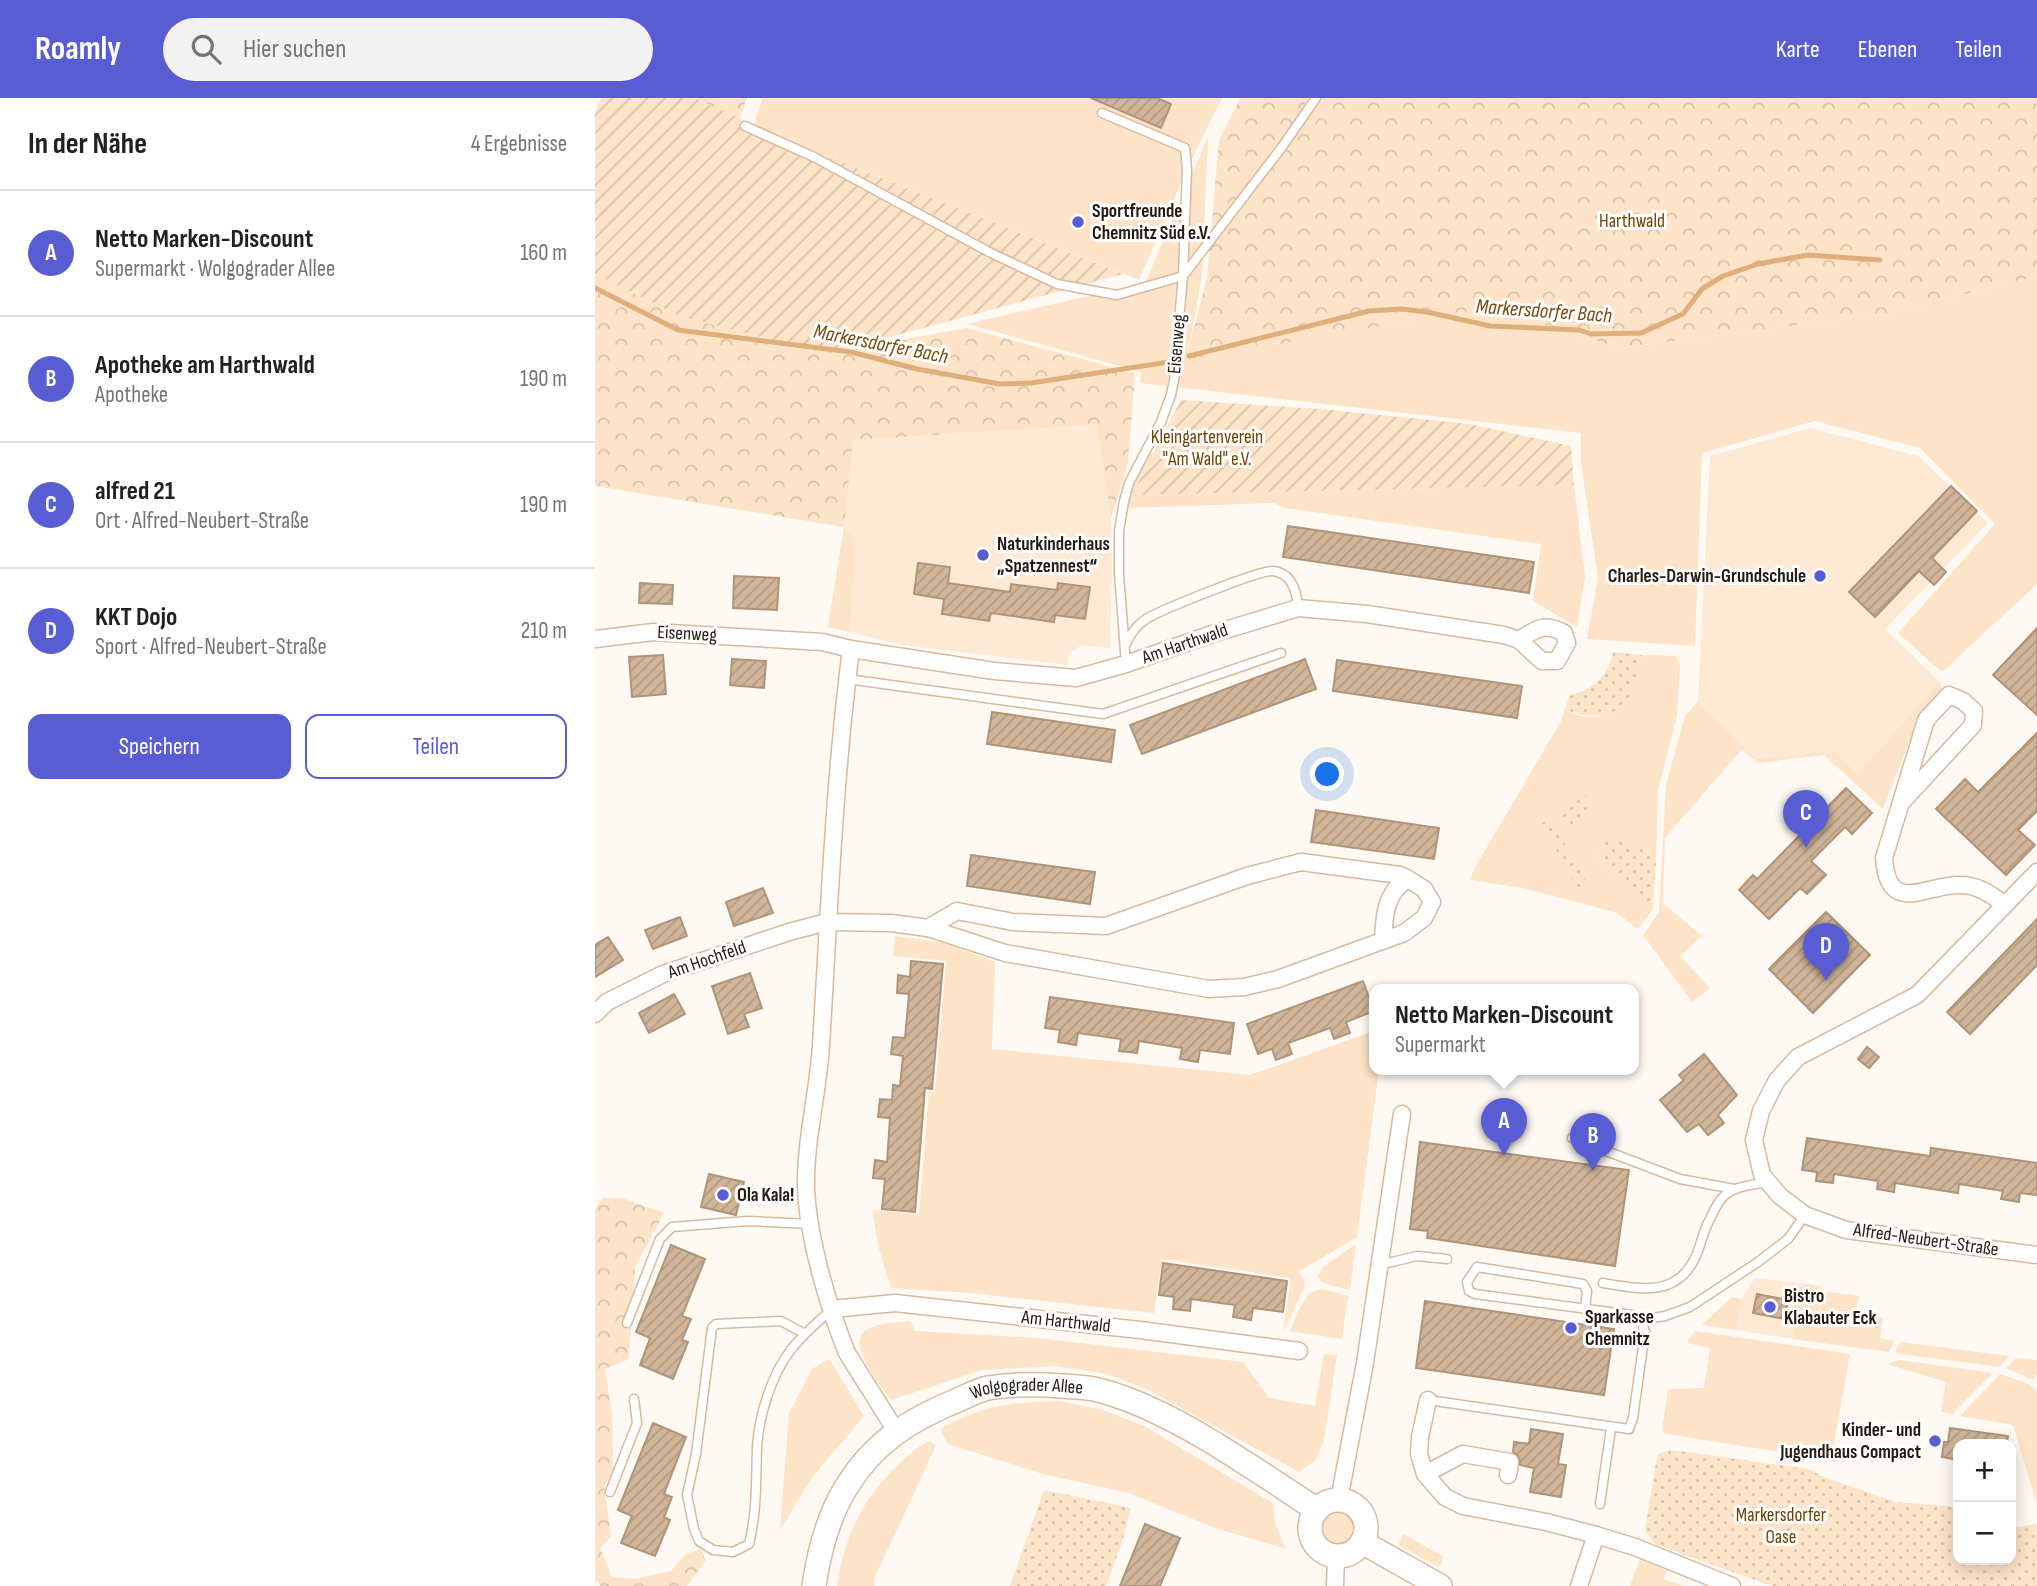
<!DOCTYPE html>
<html lang="de">
<meta charset="utf-8">
<style>
body{margin:0;font-family:"Sofia Sans Condensed",sans-serif;background:#f2f2f2;color:#202124}
.controls{position:absolute;right:21px;bottom:21px;display:grid;overflow:hidden;border-radius:14px;box-shadow:0 4px 18px #0003}
.controls button{width:63px;height:63px;display:grid;place-items:center;padding:0;border:0;border-bottom:2px solid #e0e0e0;background:#fff;color:#202124;font:35px sans-serif}
.you{position:absolute;left:733px;top:677px;width:24px;height:24px;margin:-18px;border:5px solid #fff;border-radius:50%;background:#1a73e8;box-shadow:0 0 0 10px #1a73e833}
.badge{display:grid;place-items:center;width:46px;height:46px;border-radius:50%;background:#595dd4;color:#fff;font-size:23px;font-weight:700}
.pin{position:absolute;translate:-50% -58px;filter:drop-shadow(0 2px 4px #0008)}
.pin::after{content:'';position:absolute;top:37px;width:24px;height:21px;background:inherit;clip-path:polygon(0 0,100% 0,50% 100%)}
.popup{position:absolute;left:774px;top:886px;width:270px;height:91px;box-sizing:border-box;display:grid;place-content:center;border-radius:14px;background:#fff;filter:drop-shadow(0 2px 5px #0005);font-size:23px;white-space:nowrap;color:#757577}
.popup b{font-size:26px;color:#202124}
.popup::after{content:'';position:absolute;left:50%;top:100%;margin-left:-14px;border:14px solid transparent;border-top-color:#fff}
.list{margin:0;padding:0;list-style:none}
h2{display:flex;justify-content:space-between;align-items:center;height:91px;margin:0;padding:0 28px;font-size:30px}
h2 small{font-size:23px;font-weight:400;color:#757577}
.list li{display:grid;grid-template-columns:46px 1fr auto;gap:21px;align-items:center;box-sizing:border-box;height:126px;padding:0 28px;border-top:2px solid #e0e0e0}
.list b{display:block;font-size:26px;white-space:nowrap}
.list p{margin:0;font-size:23px;white-space:nowrap;color:#757577}
.list em{font-size:23px;font-style:normal;color:#757577}
.actions{display:flex;gap:14px;padding:21px 28px}
.actions a{flex:1;padding:16px 0;border:2px solid #595dd4;border-radius:14px;text-align:center;font-size:24px;color:#595dd4}
.actions .main{background:#595dd4;color:#fff}
.icon{flex:none;width:38px;height:38px;fill:none;stroke:currentColor;stroke-width:2;stroke-linecap:round;stroke-linejoin:round}
.map{position:relative;flex:none;width:1442px;height:1488px;overflow:hidden}
header{display:flex;align-items:center;gap:42px;box-sizing:border-box;height:98px;padding:0 35px;background:#595dd4;color:#fff}
header strong{font-size:33px}
nav{display:flex;gap:38px;margin-inline-start:auto;font-size:24px}
.search{width:490px;height:63px;background:#f2f2f2;display:flex;align-items:center;gap:18px;box-sizing:border-box;padding:0 24px;border-radius:38px;color:#757577;font-size:26px}
main{display:flex}
aside{flex:1;background:#fff}
.map>svg:first-child{display:block}
.built{fill:#fee9d5}
.grass{fill:#fde3c8}
.forest{fill:url(#forest-crowns)}
.park{fill:url(#park-dots)}
.garden{fill:url(#garden-furrows)}
.lines{fill:none;stroke-linecap:round;stroke-linejoin:round}
.stream{stroke:#deae7b;stroke-width:5}
.building{fill:url(#building-hatch);stroke:#af947a;stroke-width:2}
.service-casing{stroke:#d6ba9f;stroke-width:11}
.minor-casing{stroke:#d6ba9f;stroke-width:19}
.secondary-casing{stroke:#d6ba9f;stroke-width:26}
.service{stroke:#fff;stroke-width:8}
.minor{stroke:#fff;stroke-width:16}
.secondary{stroke:#fff;stroke-width:23}
.poi-dot{fill:#595dd4;stroke:#fff;stroke-width:2.5}
.labels{text-anchor:middle;dominant-baseline:central;stroke-width:6;stroke-linejoin:round;paint-order:stroke}
.poi-label{font-size:19px;font-weight:bold;fill:#241a10;stroke:#fff;text-anchor:start}
.park-label{font-size:19px;fill:#6e4100;stroke:#fff}
.street-label{font-size:19px;fill:#241a10;stroke:#fff}
.water-label{font-size:21px;font-style:italic;fill:#76490c;stroke:#fff}
</style>
<header>
<strong>Roamly</strong>
<div class="search"><svg class="icon" aria-label="search" viewBox="0 0 24 24"><circle cx="10" cy="10" r="6"/><path d="M15 15l6 6"/></svg>Hier suchen</div>
<nav><a>Karte</a><a>Ebenen</a><a>Teilen</a></nav>
</header>
<main>
<aside>
<h2>In der Nähe<small>4 Ergebnisse</small></h2>
<ul class="list">
<li><span class="badge">A</span><div><b>Netto Marken-Discount</b><p>Supermarkt · Wolgograder Allee</p></div><em>160 m</em></li>
<li><span class="badge">B</span><div><b>Apotheke am Harthwald</b><p>Apotheke</p></div><em>190 m</em></li>
<li><span class="badge">C</span><div><b>alfred 21</b><p>Ort · Alfred-Neubert-Straße</p></div><em>190 m</em></li>
<li><span class="badge">D</span><div><b>KKT Dojo</b><p>Sport · Alfred-Neubert-Straße</p></div><em>210 m</em></li>
</ul>
<div class="actions"><a class="main">Speichern</a><a>Teilen</a></div>
</aside>
<div class="map">
<svg width="1442" height="1488" viewBox="0 0 1442 1488">
<defs>
<pattern id="forest-crowns" width="20" height="18" patternUnits="userSpaceOnUse" patternTransform="scale(1.75)"><rect width="20" height="18" fill="#fde3c8"/><path d="M2 6a3 3 0 1 1 6 0M12 15a3 3 0 1 1 6 0" fill="none" stroke="#d9c2ab"/></pattern>
<pattern id="park-dots" width="8" height="8" patternUnits="userSpaceOnUse" patternTransform="scale(1.75)"><rect width="8" height="8" fill="#fde3c8"/><path d="M2 2h.1M6 6h.1" fill="none" stroke="#d9c2ab" stroke-width="1.8" stroke-linecap="round"/></pattern>
<pattern id="garden-furrows" width="10" height="10" patternUnits="userSpaceOnUse" patternTransform="scale(1.75)"><rect width="10" height="10" fill="#fde3c8"/><path d="M-1 1l2-2M0 10L10 0M9 11l2-2" fill="none" stroke="#d9c2ab"/></pattern>
<pattern id="building-hatch" width="6" height="6" patternUnits="userSpaceOnUse" patternTransform="scale(1.75)"><rect width="6" height="6" fill="#d0b599"/><path d="M-1 1l2-2M0 6l6-6M5 7l2-2" fill="none" stroke="#b29b83"/></pattern>
</defs>
<rect width="100%" height="100%" fill="#fff9f3"/>
<g class="built">
<path d="M503,327L516,420L517,472L515,550L487,547L473,556V567L307,547L255,534L261,443L249,429L257,342Z"/>
<path d="M1215,330L1323,358L1393,425L1290,531L1345,584L1263,677L1239,653L1161,661L1103,604L1115,358Z"/>
<path d="M1160,1180L1206,1185L1198,1241L1142,1232L1146,1201Z"/>
</g>
<g class="grass">
<path d="M168,0H627L592,71L544,182L158,29Z"/>
<path d="M613,39L607,177L592,261L893,210L1025,250L1290,216L1442,178V486L1347,574L1303,535L1400,426L1325,350L1220,323L1107,355L1100,548L992,541L1003,480L986,365V335L545,285L546,274L372,226L550,185Z"/>
<path d="M559,355L538,397L979,387L990,479L982,529L938,503L946,446L690,410L679,405L531,410L551,356Z"/>
<path d="M249,429L261,442L255,534L233,529Z"/>
<path d="M1047,557L1081,558L1085,567L1082,618L1063,692L1061,763L1052,753L1009,742L1004,759L1054,814L1058,811L1043,831L1022,815L997,808L928,790L876,782L878,773L966,623L970,611L984,618L1002,619L1018,614L1036,596Z"/>
<path d="M1345,584L1347,593L1325,615L1288,711L1229,657L1163,665L1147,651L1070,740L1068,805L1107,838L1085,858L1115,890L1097,904L1048,837L1064,814L1071,687L1090,618L1103,604L1161,661L1239,653L1263,676Z"/>
<path d="M300,838L350,845L400,864L397,951L655,977L779,933L780,972H784L762,1139L703,1174L709,1181L710,1188L688,1234L696,1180L567,1161L559,1215L375,1195L296,1190L284,1151L277,1112L324,1116L334,994H340L351,863L298,858Z"/>
<path d="M761,1146L755,1192L734,1187L727,1184L723,1179L728,1169Z"/>
<path d="M1206,1185L1226,1188V1193L1264,1198L1261,1215L1288,1220L1285,1240L1300,1243L1294,1254L1198,1241Z"/>
<path d="M727,1191L753,1198L747,1241L695,1233L702,1215L714,1195Z"/>
<path d="M1137,1199L1146,1201L1142,1232L1107,1227Z"/>
<path d="M315,1223L320,1233L442,1240L648,1264L674,1300L720,1308L729,1256L742,1257L729,1342L720,1363L704,1374L549,1290L512,1276L460,1268L387,1272L296,1302C287,1289 254,1250 268,1235C278,1224 302,1225 315,1223Z"/>
<path d="M1100,1233L1255,1256L1236,1362L1072,1336L1067,1333L1073,1291L1109,1290L1115,1250L1092,1245Z"/>
<path d="M1305,1244L1414,1258L1404,1269L1300,1255Z"/>
<path d="M1421,1260L1442,1262V1276L1439,1282L1411,1270Z"/>
<path d="M234,1261L269,1318L218,1378L185,1432L194,1315L217,1271Z"/>
<path d="M1304,1262L1391,1274L1397,1276L1357,1316L1346,1314L1351,1284L1292,1266Z"/>
<path d="M1405,1276L1432,1285L1442,1292V1407L1418,1327L1365,1318Z"/>
<path d="M464,1303L508,1312L549,1328L678,1405L680,1426L691,1451L620,1430L534,1395L448,1376L353,1346L345,1331C389,1306 415,1305 464,1303Z"/>
<path d="M335,1343L341,1348L279,1481V1488H242C250,1439 265,1404 301,1369C312,1358 321,1349 335,1343Z"/>
<circle cx="743" cy="1430" r="22"/>
<path d="M809,1436L849,1459L844,1469L803,1447Z"/>
<path d="M1045,1461L1072,1473L1069,1481L1088,1488H1035Z"/>
</g>
<g class="forest">
<path d="M99,0H152L145,20Z"/>
<path d="M645,0H1442V178L1290,216L1024,250L893,210L591,262L612,179L624,43Z"/>
<path d="M0,176L84,218L232,256L371,230L540,275L533,365L516,420L502,327L258,342L249,429L0,388Z"/>
<path d="M7,1100H27L69,1115L40,1169L34,1261L10,1271L17,1316L18,1374L9,1388L16,1438L5,1450L17,1479L40,1481L76,1473L91,1456L105,1451L111,1462L92,1488H6L0,1481V1112Z"/>
</g>
<g class="park">
<path d="M1018,554L1047,557C1044,569 1041,583 1037,594C1025,622 992,622 970,611L975,597C999,591 1013,579 1018,554Z"/>
<path d="M981,695L993,698L997,709L991,719L985,721L983,731C973,731 967,727 962,718L972,714V702Z"/>
<path d="M955,720L992,785L983,790L946,726Z"/>
<path d="M1009,742C1030,742 1046,746 1061,763L1058,811L1054,815L1004,759Z"/>
<path d="M1076,1352L1214,1371L1229,1379L1301,1404L1363,1409V1462H1416V1427L1423,1429L1442,1426V1488H1177L1060,1446L1050,1432L1062,1359L1065,1355Z"/>
<path d="M449,1392L536,1410L527,1444L511,1488H415Z"/>
</g>
<g class="garden">
<path d="M6,0H99L145,20L158,29L528,176L232,256L84,218L0,176V14Z"/>
<path d="M586,302L725,311L875,326L976,348L979,387L537,397Z"/>
</g>
<g class="lines">
<g class="stream">
<path d="M0,190L83,232L256,254L322,271L405,286L436,285L574,264"/>
<path d="M594,258L774,213L806,211L832,214L895,228L984,232L996,236L1046,235L1088,216L1107,191L1128,178L1163,166L1213,157L1285,162"/>
</g>
</g>
<g class="building">
<path d="M496,0H562L576,6L566,30Z"/>
<path d="M1356,388L1382,413L1337,460L1351,474L1339,487L1324,473L1280,519L1254,494Z"/>
<path d="M693,428L939,464L934,495L688,459Z"/>
<path d="M323,465L355,469L353,485L415,494L416,486L462,492L463,485L495,489L490,521L460,517L459,524L396,515L394,523L347,516L349,501L319,496Z"/>
<path d="M139,478L184,480L182,512L138,510Z"/>
<path d="M45,485L78,487L77,506L44,505Z"/>
<path d="M1442,530V617L1398,577Z"/>
<path d="M68,557L71,596L37,599L34,559Z"/>
<path d="M137,561L171,563L169,590L135,587Z"/>
<path d="M710,561L721,591L547,656L535,627Z"/>
<path d="M742,562L927,588L922,620L738,593Z"/>
<path d="M397,614L520,632L516,664L392,646Z"/>
<path d="M1442,635V713L1423,732L1440,747L1411,777L1341,711L1370,681L1383,694Z"/>
<path d="M1251,690L1277,715L1257,736L1250,729L1216,763L1231,777L1212,796L1205,790L1174,821L1144,792L1158,777L1162,781Z"/>
<path d="M721,712L844,730L839,761L716,744Z"/>
<path d="M376,757L500,774L495,806L372,788Z"/>
<path d="M168,790L178,815L139,828L131,804Z"/>
<path d="M1231,814L1275,857L1218,915L1174,871Z"/>
<path d="M85,819L92,838L58,851L50,832Z"/>
<path d="M1442,821V867L1375,936L1352,914Z"/>
<path d="M13,839L28,862L0,879V847Z"/>
<path d="M316,863L348,866L337,991L330,990L320,1114L287,1111L290,1081L278,1080L280,1062L292,1064L293,1049L295,1020L283,1019L285,1001L297,1002L298,987L305,988L308,958L296,956L298,939L310,940L314,896L302,895L303,877L315,879Z"/>
<path d="M155,875L167,910L149,916L154,929L133,936L117,888Z"/>
<path d="M768,883L779,913L751,924L755,935L739,941L735,930L693,945L697,956L681,962L677,951L663,956L652,926Z"/>
<path d="M79,896L90,916L54,935L44,915Z"/>
<path d="M455,899L639,925L635,956L605,952L603,964L585,961L587,950L544,943L542,955L524,953L526,941L483,935L481,947L463,944L465,932L450,930Z"/>
<path d="M1272,949L1284,959L1274,970L1263,961Z"/>
<path d="M1109,956L1142,997L1123,1017L1129,1025L1113,1037L1104,1026L1092,1034L1065,1002L1089,982L1084,977Z"/>
<path d="M1212,1040L1335,1058L1336,1050L1442,1065V1097L1425,1095L1424,1104L1406,1101L1408,1093L1364,1086L1363,1095L1300,1085L1299,1094L1282,1091L1283,1083L1239,1076L1238,1085L1221,1083L1222,1074L1207,1072Z"/>
<path d="M825,1044L1034,1072L1020,1168L832,1140L833,1133L815,1131Z"/>
<path d="M114,1076L149,1084L141,1117L106,1109Z"/>
<path d="M76,1147L110,1161L87,1218L96,1221L87,1242L93,1244L78,1281L45,1267L55,1240L41,1234Z"/>
<path d="M568,1165L692,1183L688,1214L658,1210L656,1222L638,1219L640,1207L596,1201L595,1213L578,1211L579,1199L564,1197Z"/>
<path d="M1162,1196L1193,1202L1189,1221L1158,1215Z"/>
<path d="M830,1203L1019,1231L1009,1297L821,1270Z"/>
<path d="M58,1325L91,1339L69,1396L77,1399L69,1419L75,1422L60,1458L26,1445L37,1418L23,1412Z"/>
<path d="M1355,1330L1413,1338L1412,1346H1363V1362L1347,1359L1349,1344H1353Z"/>
<path d="M936,1331L968,1336L963,1366L971,1367L966,1399L935,1394L939,1370L925,1367L924,1360L918,1354L919,1344L934,1346Z"/>
<path d="M550,1426L585,1440L565,1488H525Z"/>
</g>
<g class="lines">
<g class="service-casing">
<g id="service">
<path d="M150,28L219,59L396,155L462,186L522,197L588,178L592,71L590,50L507,15"/>
<path d="M531,546C535,536 542,527 551,521C566,512 664,472 678,473C698,475 702,495 703,510"/>
<path d="M531,566L524,476V433L529,403L534,385L566,324L576,297L583,262V233L588,178L687,49L721,0"/>
<path d="M252,581L508,616L686,555"/>
<path d="M977,1040L1085,1081L1139,1091"/>
<path d="M784,1167L822,1158L852,1161"/>
<path d="M1008,1185C1045,1191 1082,1200 1101,1158C1106,1146 1108,1134 1114,1123C1118,1115 1122,1105 1128,1099C1138,1088 1158,1087 1173,1084"/>
<path d="M1044,1222L1070,1218L1095,1209L1163,1164L1193,1141L1210,1117"/>
<path d="M32,1225L65,1141L77,1129L153,1123L216,1126"/>
<path d="M210,1236L186,1223L121,1226L117,1230L101,1356L92,1397L99,1431L104,1443L118,1452L138,1454L154,1446C162,1414 161,1382 162,1349C164,1318 176,1278 195,1253C207,1237 223,1224 237,1211"/>
<path d="M833,1302L1034,1331L1038,1320L1050,1234L1047,1225L1037,1217L880,1196L874,1193L872,1184L882,1169L988,1186L992,1193L990,1211"/>
<path d="M15,1394L42,1325L39,1301"/>
<path d="M1005,1406L1016,1330"/>
</g>
</g>
<g class="minor-casing">
<g id="minor">
<path d="M0,541L58,534L227,544L256,551L399,573L481,580L531,566L617,536L703,510L772,516L909,537L924,542L947,563H962L972,545L969,535C948,524 942,531 924,542"/>
<path d="M256,551C239,683 234,816 226,948C223,995 210,1043 211,1090C213,1140 233,1208 252,1255L301,1333"/>
<path d="M1306,705L1378,627L1379,613L1368,603L1354,597L1331,622L1289,760C1293,819 1331,786 1365,787C1382,787 1397,796 1409,807"/>
<path d="M1442,774L1322,897L1203,959L1182,982L1166,1013L1159,1042L1167,1077L1185,1098L1210,1117L1251,1132L1442,1157"/>
<path d="M333,830L362,813L418,824L511,828L652,778L706,764L805,777L813,781"/>
<path d="M0,916L12,904L68,876L194,834L232,824L296,825L333,830L410,855L614,891L649,889L683,881L809,835L829,820L837,804L829,791L813,781C790,794 789,819 788,843"/>
<path d="M237,1211L300,1205L545,1232L704,1253"/>
<path d="M833,1302L825,1339L824,1356L830,1376L850,1399L868,1408L951,1424L1001,1437L1040,1449L1137,1488"/>
<path d="M830,1376L868,1356L915,1364L913,1377"/>
<path d="M744,1402L770,1265L807,1016"/>
<path d="M740,1488L741,1458"/>
<path d="M984,1488L1001,1437"/>
</g>
</g>
<g class="secondary-casing">
<g id="secondary">
<circle cx="743" cy="1430" r="28"/>
<path d="M767,1444L845,1488"/>
<path id="s1" d="M219,1488C224,1453 233,1418 252,1388C279,1344 316,1321 363,1302C372,1298 383,1292 393,1290C417,1286 442,1286 467,1288C477,1289 488,1289 499,1291C571,1307 659,1371 722,1412"/>
</g>
</g>
<use href="#service" class="service"/>
<use href="#minor" class="minor"/>
<use href="#secondary" class="secondary"/>
</g>
<g class="poi-dot">
<circle cx="483" cy="124" r="7"/>
<circle cx="388" cy="457" r="7"/>
<circle cx="1225" cy="478" r="7"/>
<circle cx="128" cy="1097" r="7"/>
<circle cx="1175" cy="1209" r="7"/>
<circle cx="976" cy="1230" r="7"/>
<circle cx="1340" cy="1343" r="7"/>
</g>
<g class="labels">
<g class="poi-label">
<text x="497" y="113">Sportfreunde<tspan x="497" dy="22">Chemnitz Süd e.V.</tspan></text>
<text x="402" y="446">Naturkinderhaus<tspan x="402" dy="22">„Spatzennest“</tspan></text>
<text x="1211" y="478" text-anchor="end">Charles-Darwin-Grundschule</text>
<text x="142" y="1097">Ola Kala!</text>
<text x="1189" y="1198">Bistro<tspan x="1189" dy="22">Klabauter Eck</tspan></text>
<text x="990" y="1219">Sparkasse<tspan x="990" dy="22">Chemnitz</tspan></text>
<text x="1326" y="1332" text-anchor="end">Kinder- und<tspan x="1326" dy="22">Jugendhaus Compact</tspan></text>
</g>
<g class="park-label">
<text x="1037" y="123">Harthwald</text>
<text x="612" y="339">Kleingartenverein<tspan x="612" dy="22">"Am Wald" e.V.</tspan></text>
<text x="1186" y="1417">Markersdorfer<tspan x="1186" dy="22">Oase</tspan></text>
</g>
<g class="street-label">
<text transform="translate(582 246) rotate(-85)">Eisenweg</text>
<text transform="translate(92 536) rotate(3)">Eisenweg</text>
<text transform="translate(590 546) rotate(-19)">Am Harthwald</text>
<text transform="translate(112 862) rotate(-19)">Am Hochfeld</text>
<text transform="translate(1331 1142) rotate(8)">Alfred-Neubert-Straße</text>
<text transform="translate(471 1224) rotate(6)">Am Harthwald</text>
<text stroke="none"><textPath href="#s1" startOffset="320">Wolgograder Allee</textPath></text>
</g>
<g class="water-label">
<text transform="translate(949 213) rotate(4)">Markersdorfer Bach</text>
<text transform="translate(286 246) rotate(11)">Markersdorfer Bach</text>
</g>
</g>
</svg>
<div class="controls">
<button>+</button>
<button>−</button>
</div>
<div class="you"></div>
<div class="pin badge" style="left:909px;top:1058px">A</div>
<div class="popup"><b>Netto Marken-Discount</b>Supermarkt</div>
<div class="pin badge" style="left:998px;top:1073px">B</div>
<div class="pin badge" style="left:1211px;top:750px">C</div>
<div class="pin badge" style="left:1231px;top:883px">D</div>
</div>
</main>
